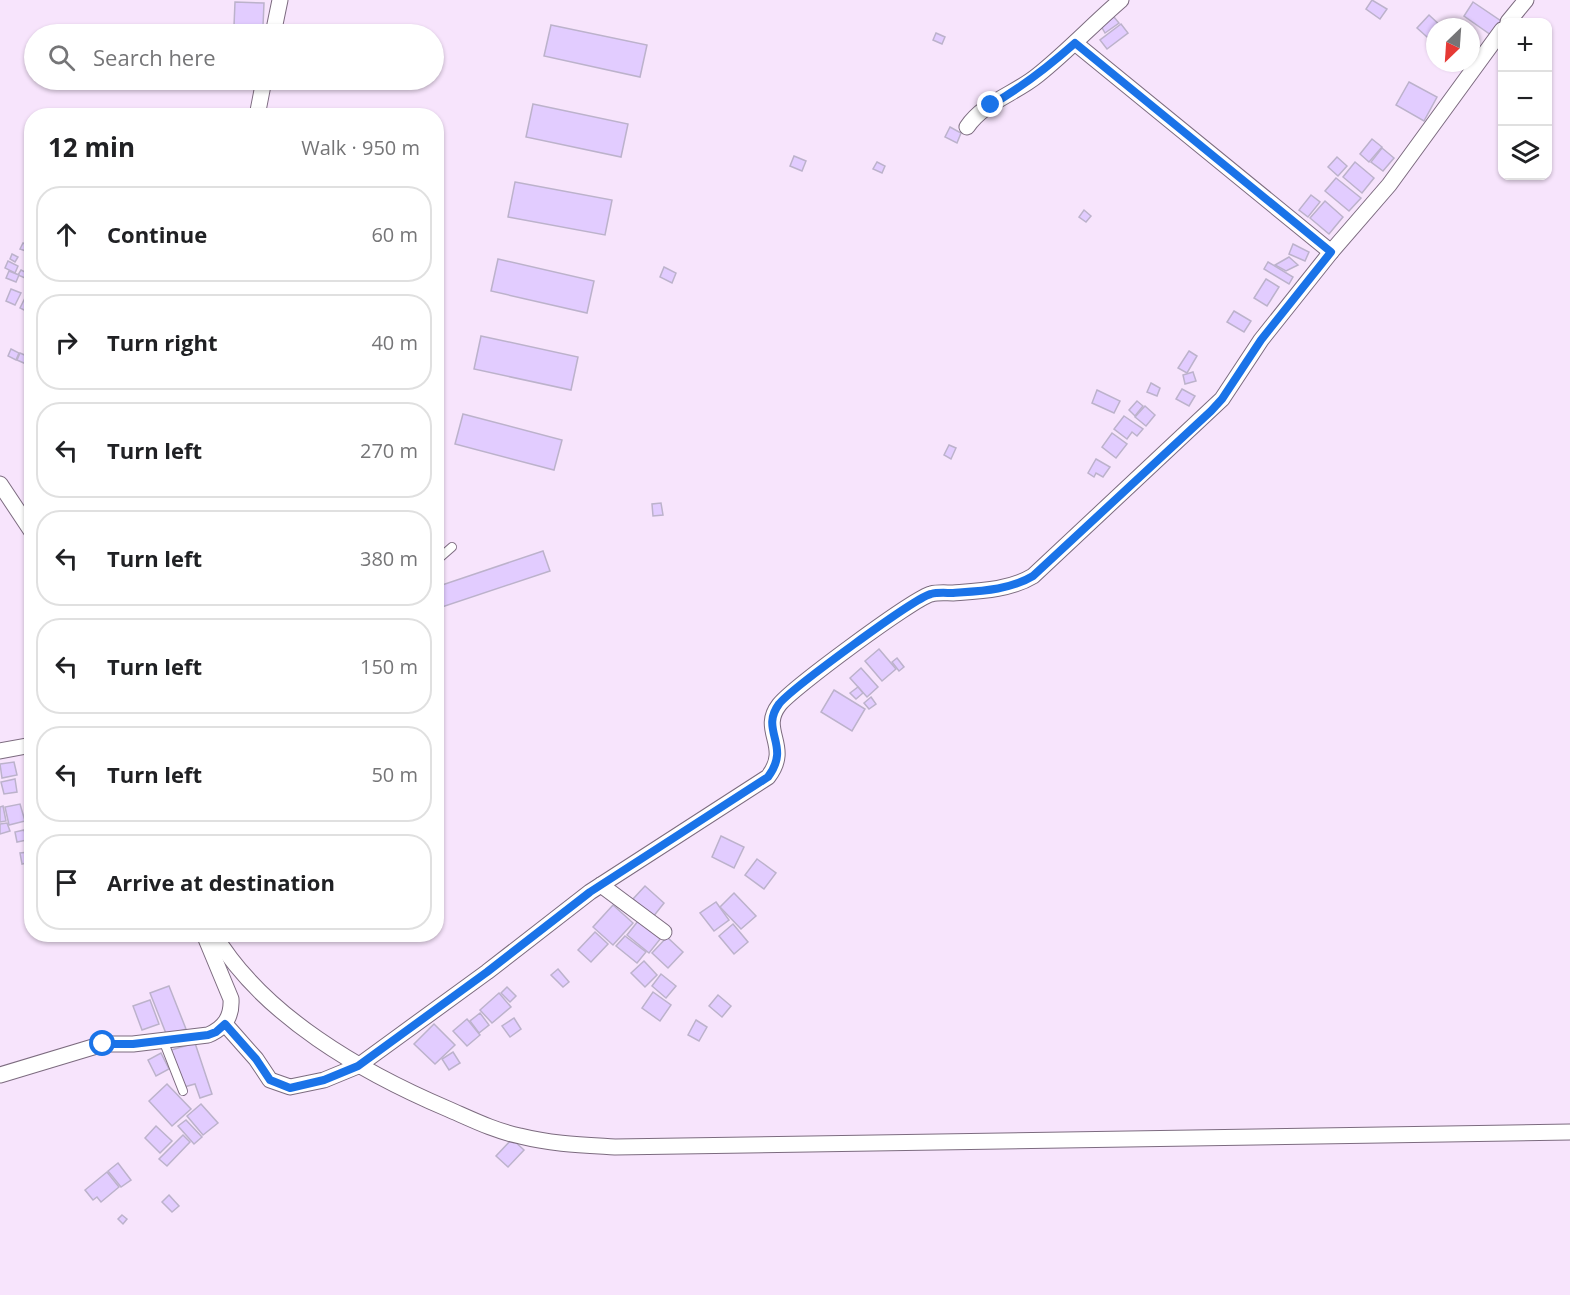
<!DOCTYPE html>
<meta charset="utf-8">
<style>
body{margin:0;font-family:"Open Sans",sans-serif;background:#f2f2f2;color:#202124}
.controls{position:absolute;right:18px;top:18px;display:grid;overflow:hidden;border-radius:12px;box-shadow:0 2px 4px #0004}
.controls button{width:54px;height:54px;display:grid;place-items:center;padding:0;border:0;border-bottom:2px solid #e0e0e0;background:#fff;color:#202124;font:30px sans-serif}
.compass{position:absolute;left:1426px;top:18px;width:54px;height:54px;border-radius:50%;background:#fff;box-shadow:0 2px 4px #0004;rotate:205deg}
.stop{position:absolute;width:18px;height:18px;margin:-14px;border:4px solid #1a73e8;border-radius:50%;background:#fff}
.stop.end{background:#1a73e8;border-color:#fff;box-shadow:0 2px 6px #0008}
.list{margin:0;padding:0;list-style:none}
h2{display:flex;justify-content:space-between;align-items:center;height:78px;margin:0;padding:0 24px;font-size:26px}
h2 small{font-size:20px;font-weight:400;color:#757577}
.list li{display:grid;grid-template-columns:39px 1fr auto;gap:18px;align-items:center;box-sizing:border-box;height:96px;margin:0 12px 12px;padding:0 12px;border:2px solid #e0e0e0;border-radius:24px}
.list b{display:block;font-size:22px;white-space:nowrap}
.list em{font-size:20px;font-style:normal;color:#757577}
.icon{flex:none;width:33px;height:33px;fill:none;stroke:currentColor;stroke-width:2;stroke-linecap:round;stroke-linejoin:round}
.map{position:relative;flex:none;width:1570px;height:1295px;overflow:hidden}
.search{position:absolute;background:#fff;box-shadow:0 2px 4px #0004;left:24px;top:24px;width:420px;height:66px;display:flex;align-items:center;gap:15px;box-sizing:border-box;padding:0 21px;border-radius:33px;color:#757577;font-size:22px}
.panel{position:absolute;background:#fff;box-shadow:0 2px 4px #0004;left:24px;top:108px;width:420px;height:834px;border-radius:24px}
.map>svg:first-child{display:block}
.building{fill:#e2ccff;stroke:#bcb2cb;stroke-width:1.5}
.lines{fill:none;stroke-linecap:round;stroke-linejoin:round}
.lane-casing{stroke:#7c6b7f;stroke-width:10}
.street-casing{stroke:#7c6b7f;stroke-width:17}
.lane{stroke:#fff;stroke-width:8}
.street{stroke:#fff;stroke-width:15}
.route{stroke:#1a73e8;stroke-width:8}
</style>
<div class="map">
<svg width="1570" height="1295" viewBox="0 0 1570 1295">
<rect width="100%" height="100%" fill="#f7e4fc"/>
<g class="building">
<path d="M1372,0L1387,9L1380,19L1366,9Z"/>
<path d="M235,2L264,3L263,26H234Z"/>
<path d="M1473,2L1501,21L1491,35L1464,16Z"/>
<path d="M1429,15L1442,27H1435V44L1417,28Z"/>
<path d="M1114,17L1119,23L1105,33L1101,26Z"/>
<path d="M1121,24L1128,33L1107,49L1100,40Z"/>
<path d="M551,25L647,45L640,77L544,56Z"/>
<path d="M936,33L945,37L942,44L933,40Z"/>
<path d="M1409,82L1437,97L1424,121L1396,105Z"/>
<path d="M533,104L628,124L621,157L526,137Z"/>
<path d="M950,127L961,133L957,143L945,137Z"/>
<path d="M1372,139L1382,147L1369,162L1360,154Z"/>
<path d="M1382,148L1394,158L1383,171L1371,162Z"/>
<path d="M794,156L806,161L802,171L790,166Z"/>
<path d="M1337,157L1347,166L1338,176L1328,167Z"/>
<path d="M877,162L885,166L882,173L873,169Z"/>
<path d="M1355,162L1374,178L1362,193L1343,177Z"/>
<path d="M1336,178L1361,198L1349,211L1325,191Z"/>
<path d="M515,182L612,200L605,235L508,217Z"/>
<path d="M1311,195L1320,202L1308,217L1299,210Z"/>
<path d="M1325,201L1343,217L1329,234L1310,218Z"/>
<path d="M1084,210L1091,216L1086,222L1079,217Z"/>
<path d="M23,243L29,246L26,251L20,249Z"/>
<path d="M1293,244L1309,252L1305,261L1289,254Z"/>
<path d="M12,254L18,257L15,262L10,259Z"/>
<path d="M1289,257L1298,265L1286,271L1275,265Z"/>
<path d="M498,259L594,281L587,313L491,291Z"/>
<path d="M8,261L18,266L15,273L5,268Z"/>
<path d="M1268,262L1293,277L1289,284L1264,269Z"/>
<path d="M664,267L676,273L672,283L660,277Z"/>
<path d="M21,270L27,273L25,278L18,275Z"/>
<path d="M9,271L19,275L16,282L6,278Z"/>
<path d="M1266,279L1279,287L1267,306L1254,298Z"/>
<path d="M11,289L21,293L15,305L6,301Z"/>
<path d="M26,296L32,299L30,313L20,308Z"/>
<path d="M1234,311L1251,321L1244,332L1227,322Z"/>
<path d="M481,336L578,357L571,390L474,369Z"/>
<path d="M11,349L19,353L16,360L8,356Z"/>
<path d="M1189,351L1197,356L1187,373L1178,368Z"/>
<path d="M20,353L29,357L26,364L17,360Z"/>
<path d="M1193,372L1196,381L1185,384L1183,375Z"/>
<path d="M1151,383L1160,388L1157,396L1147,392Z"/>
<path d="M1182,389L1195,396L1189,406L1176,399Z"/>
<path d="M1097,390L1120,401L1114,413L1092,403Z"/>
<path d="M1137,401L1143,406L1135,416L1129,410Z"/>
<path d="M1145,406L1155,415L1146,426L1135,417Z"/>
<path d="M463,414L562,440L554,470L455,444Z"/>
<path d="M1124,416L1143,429L1137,436L1132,432L1127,439L1114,429Z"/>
<path d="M1112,433L1127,444L1116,458L1102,447Z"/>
<path d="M949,445L956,448L951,459L944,455Z"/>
<path d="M1096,459L1110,467L1103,477L1096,473L1094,477L1088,473Z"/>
<path d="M661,503L663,515L653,516L652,504Z"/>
<path d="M543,551L550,571L436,609V587Z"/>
<path d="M879,649L896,669L882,681L865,661Z"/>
<path d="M897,658L904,667L899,671L892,662Z"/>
<path d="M861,668L878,687L867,697L850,678Z"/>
<path d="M858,687L863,693L856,699L850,693Z"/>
<path d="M834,690L865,709L852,731L821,712Z"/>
<path d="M871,697L876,704L869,709L864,703Z"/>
<path d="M14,762L17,775L2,778L0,764Z"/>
<path d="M15,779L17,792L4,794L1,782Z"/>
<path d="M20,804L25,821L9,825L5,807Z"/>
<path d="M3,806L6,821L0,822V807Z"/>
<path d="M7,823L10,831L0,834V824Z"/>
<path d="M24,830L27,840L17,842L15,832Z"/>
<path d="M721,836L744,847L734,868L712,857Z"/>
<path d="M29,852L31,862L22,864L20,853Z"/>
<path d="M757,859L776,873L764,889L745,875Z"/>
<path d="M645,886L664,903L653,917L633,899Z"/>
<path d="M734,893L756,916L741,929L720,907Z"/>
<path d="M716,902L729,920L714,931L700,913Z"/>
<path d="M613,905L633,923L613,945L593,927Z"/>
<path d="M638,921L661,938L649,953L627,935Z"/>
<path d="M733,924L748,942L734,954L719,936Z"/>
<path d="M595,932L608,944L591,962L578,950Z"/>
<path d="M625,936L646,952L637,963L616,946Z"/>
<path d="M667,937L683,952L668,968L652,953Z"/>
<path d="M644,961L657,975L645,987L631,973Z"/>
<path d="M558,969L569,982L563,987L551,975Z"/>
<path d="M661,974L676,986L666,998L652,986Z"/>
<path d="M169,986L186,1029L167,1036L150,993Z"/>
<path d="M507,987L516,996L510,1002L501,993Z"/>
<path d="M653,992L671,1005L660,1021L642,1008Z"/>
<path d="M499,993L511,1007L492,1023L480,1010Z"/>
<path d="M718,995L731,1006L722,1017L709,1006Z"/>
<path d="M150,1000L159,1024L142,1030L133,1006Z"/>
<path d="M480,1013L489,1025L479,1033L470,1021Z"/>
<path d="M514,1018L521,1029L510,1037L502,1026Z"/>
<path d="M467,1019L480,1035L467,1046L453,1031Z"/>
<path d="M696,1020L707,1027L699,1041L688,1035Z"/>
<path d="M434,1024L455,1045L435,1064L414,1044Z"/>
<path d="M195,1043L212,1094L200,1098L195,1084L184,1087L171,1050Z"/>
<path d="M453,1052L460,1063L449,1070L442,1059Z"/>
<path d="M161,1053L169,1069L156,1076L148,1060Z"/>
<path d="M167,1084L191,1109L172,1126L149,1101Z"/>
<path d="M201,1104L218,1123L203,1135L187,1116Z"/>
<path d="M186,1120L202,1137L194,1144L178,1126Z"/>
<path d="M156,1126L172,1141L160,1153L145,1138Z"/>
<path d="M183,1135L190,1142L167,1166L159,1159Z"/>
<path d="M512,1139L524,1150L508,1167L496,1156Z"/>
<path d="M118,1163L131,1180L121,1187L108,1171Z"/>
<path d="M107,1172L119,1187L101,1202L97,1197L93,1200L85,1190Z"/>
<path d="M169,1195L179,1206L172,1212L162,1202Z"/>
<path d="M122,1215L127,1219L123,1224L118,1219Z"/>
</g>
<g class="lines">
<g class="lane-casing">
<g id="lane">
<path d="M436,561L452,547"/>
<path d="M163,1040L183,1091"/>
</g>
</g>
<g class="street-casing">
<g id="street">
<path d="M1508,22L1526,0"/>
<path d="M273,34L280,0"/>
<path d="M1075,43L1331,252"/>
<path d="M257,116L264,80"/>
<path d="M967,127C984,102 1015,94 1038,75C1067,52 1093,24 1121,0"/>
<path d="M0,484L32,532"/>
<path d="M0,751L32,745"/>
<path d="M601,885L664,932"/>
<path d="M214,934C263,1016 363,1073 448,1109C471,1119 495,1131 520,1136C552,1144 583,1145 615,1147L1570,1132"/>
<path d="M225,1024L256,1059L270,1080L290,1087L324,1080L358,1066L487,972L590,892L768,777C792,746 759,731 779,705C791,689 914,598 931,594C938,592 946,593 953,593C980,591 1010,590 1033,576L1222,399L1261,340L1331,252L1389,185L1502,30"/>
<path d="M0,1075L103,1044H133L208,1035C225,1028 232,1016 231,999L204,934"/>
</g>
</g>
<use href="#lane" class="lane"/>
<use href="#street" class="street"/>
</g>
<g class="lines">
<path class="route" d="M103,1044H133L208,1035L216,1032L225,1024L256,1059L270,1080L290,1088L324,1080L358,1066L487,972L590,892L768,777C792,745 759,731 779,704C791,689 914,598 931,594C938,592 946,593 953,593C981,591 1010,590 1033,576L1211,411L1222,399L1261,340L1331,252L1075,43C1048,67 1022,87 991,105"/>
</g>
</svg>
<div class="controls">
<button>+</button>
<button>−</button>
<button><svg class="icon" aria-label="layers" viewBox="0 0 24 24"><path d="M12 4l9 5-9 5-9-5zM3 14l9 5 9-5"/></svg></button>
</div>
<svg class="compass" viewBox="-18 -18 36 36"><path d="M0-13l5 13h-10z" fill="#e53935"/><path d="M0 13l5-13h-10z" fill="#757577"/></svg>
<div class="stop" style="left:103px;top:1044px"></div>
<div class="stop end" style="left:991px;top:105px"></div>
<div class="search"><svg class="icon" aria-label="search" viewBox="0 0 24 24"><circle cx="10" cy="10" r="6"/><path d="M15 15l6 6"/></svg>Search here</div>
<section class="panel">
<h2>12 min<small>Walk · 950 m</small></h2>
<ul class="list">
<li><svg class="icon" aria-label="ahead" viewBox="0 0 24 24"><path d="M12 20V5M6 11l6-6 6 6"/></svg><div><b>Continue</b></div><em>60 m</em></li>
<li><svg class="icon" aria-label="right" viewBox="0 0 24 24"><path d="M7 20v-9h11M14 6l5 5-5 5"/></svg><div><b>Turn right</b></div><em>40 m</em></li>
<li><svg class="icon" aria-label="left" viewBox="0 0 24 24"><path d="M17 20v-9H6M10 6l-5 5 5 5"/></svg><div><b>Turn left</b></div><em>270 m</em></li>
<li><svg class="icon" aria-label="left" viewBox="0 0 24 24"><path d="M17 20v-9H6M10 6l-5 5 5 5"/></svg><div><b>Turn left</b></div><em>380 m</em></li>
<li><svg class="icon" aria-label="left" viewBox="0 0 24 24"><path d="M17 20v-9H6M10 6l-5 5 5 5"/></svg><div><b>Turn left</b></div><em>150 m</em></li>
<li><svg class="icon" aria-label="left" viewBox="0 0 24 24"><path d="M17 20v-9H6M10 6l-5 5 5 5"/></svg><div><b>Turn left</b></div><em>50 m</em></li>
<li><svg class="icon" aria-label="arrive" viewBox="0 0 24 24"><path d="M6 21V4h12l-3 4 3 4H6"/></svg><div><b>Arrive at destination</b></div></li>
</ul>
</section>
</div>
